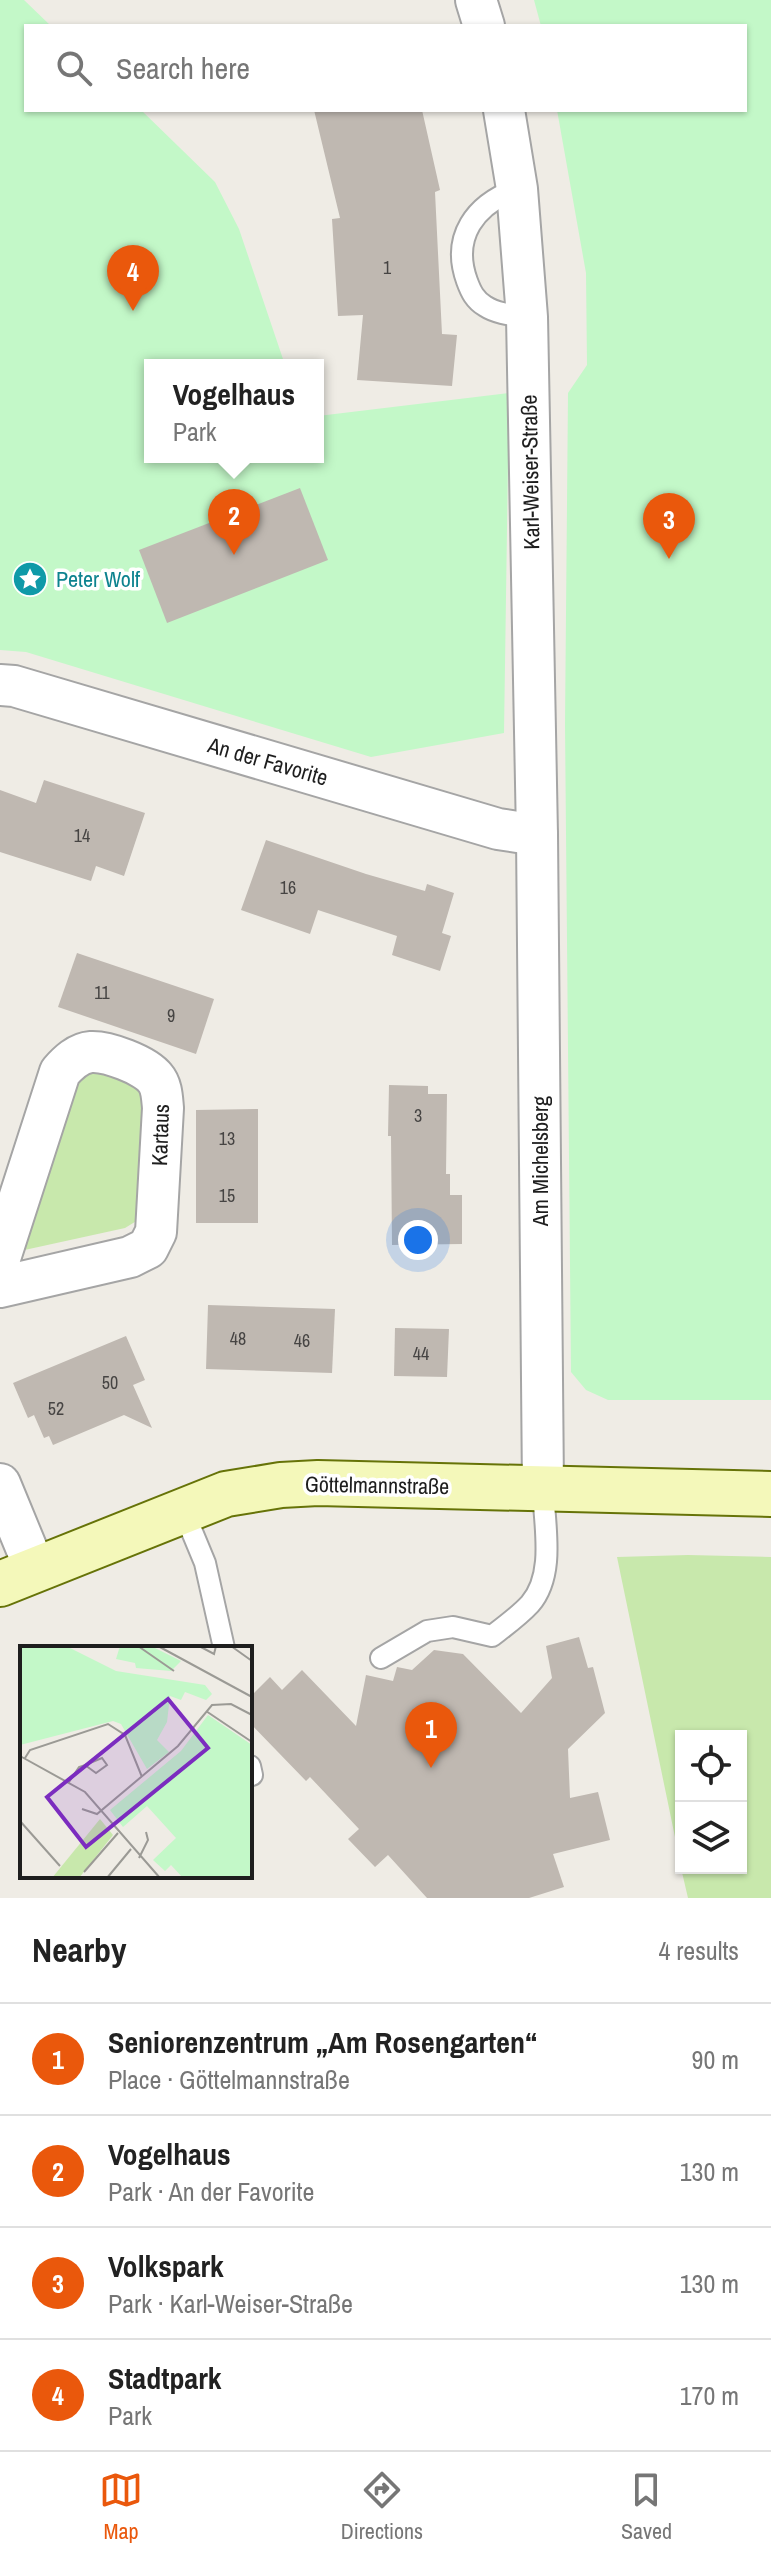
<!DOCTYPE html>
<meta charset="utf-8">
<style>
body{margin:0;font-family:"Archivo Narrow",sans-serif;background:#f6f6f6;color:#222}
.controls{position:absolute;right:24px;bottom:24px;display:grid;overflow:hidden;border-radius:0px;box-shadow:0 2px 6px #0004}
.controls button{width:72px;height:72px;display:grid;place-items:center;padding:0;border:0;border-bottom:2px solid #e0e0e0;background:#fff;color:#222;font:40px sans-serif}
.you{position:absolute;left:418px;top:1240px;width:28px;height:28px;margin:-20px;border:6px solid #fff;border-radius:50%;background:#1a73e8;box-shadow:0 0 0 12px #1a73e833}
.badge{display:grid;place-items:center;width:52px;height:52px;border-radius:50%;background:#ea580c;color:#fff;font-size:26px;font-weight:700}
.pin{position:absolute;translate:-50% -66px;filter:drop-shadow(0 2px 4px #0008)}
.pin::after{content:'';position:absolute;top:42px;width:28px;height:24px;background:inherit;clip-path:polygon(0 0,100% 0,50% 100%)}
.popup{position:absolute;left:144px;top:359px;width:180px;height:104px;box-sizing:border-box;display:grid;place-content:center;border-radius:0px;background:#fff;filter:drop-shadow(0 2px 6px #0005);font-size:26px;white-space:nowrap;color:#767676}
.popup b{font-size:30px;color:#222}
.popup::after{content:'';position:absolute;left:50%;top:100%;margin-left:-16px;border:16px solid transparent;border-top-color:#fff}
.list{margin:0;padding:0;list-style:none}
h2{display:flex;justify-content:space-between;align-items:center;height:104px;margin:0;padding:0 32px;font-size:34px}
h2 small{font-size:26px;font-weight:400;color:#767676}
.list li{display:grid;grid-template-columns:52px 1fr auto;gap:24px;align-items:center;box-sizing:border-box;height:112px;padding:0 32px;border-top:2px solid #e0e0e0}
.list b{display:block;font-size:30px;white-space:nowrap}
.list p{margin:0;font-size:26px;white-space:nowrap;color:#767676}
.list em{font-size:26px;font-style:normal;color:#767676}
.icon{flex:none;width:44px;height:44px;fill:none;stroke:currentColor;stroke-width:2;stroke-linecap:round;stroke-linejoin:round}
.map{position:relative;flex:none;width:771px;height:1898px;overflow:hidden}
.search{position:absolute;background:#fff;box-shadow:0 2px 6px #0004;left:24px;right:24px;top:24px;height:88px;display:flex;align-items:center;gap:20px;box-sizing:border-box;padding:0 28px;border-radius:0px;color:#767676;font-size:30px}
.sheet{height:552px;background:#fff}
nav{display:flex;justify-content:space-around;align-items:center;box-sizing:border-box;height:112px;border-top:2px solid #e0e0e0;background:#fff;font-size:22px;color:#767676}
nav a{display:grid;justify-items:center;gap:4px}
nav .on{color:#ea580c}
.map>svg:first-child{display:block}
.grass{fill:#c8e8ac}
.park{fill:#c3f8c8}
.building{fill:#bfb8b1}
.lines{fill:none;stroke-linecap:round;stroke-linejoin:round}
.lane-casing{stroke:#a5a5a5;stroke-width:24}
.street-casing{stroke:#a5a5a5;stroke-width:44}
.secondary-casing{stroke:#667308;stroke-width:48}
.lane{stroke:#fff;stroke-width:20}
.street{stroke:#fff;stroke-width:40}
.secondary{stroke:#f4f8ba;stroke-width:44}
.labels{text-anchor:middle;dominant-baseline:central;stroke-width:7;stroke-linejoin:round;paint-order:stroke}
.number-label{font-size:18px;fill:#464443}
.street-label{font-size:22px;fill:#1e1e1e;stroke:#fff}
.culture-label{font-size:22px;fill:#0d838f;stroke:#fff;text-anchor:start}
.inset-road{fill:none;stroke:#9b9a95;stroke-width:2}
.view{fill:#7b2cbf;fill-opacity:0.15;stroke:#7b2cbf;stroke-width:4}
.inset-edge{fill:none;stroke:#1e1e1e;stroke-width:4}
</style>
<div class="map">
<svg width="771" height="1898" viewBox="0 0 771 1898">
<rect width="100%" height="100%" fill="#efece5"/>
<g class="grass">
<path d="M98,1071L128,1079L145,1091L138,1220L125,1228L20,1251L78,1079Z"/>
<path d="M688,1555L771,1557V1898H688L681,1868H741V1736H681V1866L617,1557Z"/>
</g>
<g class="park">
<path d="M0,0H24L51,26H26V110H141L215,182L239,229L285,365H150V457H318V416L509,393L504,733L371,757L26,652L0,650Z"/>
<path d="M534,0H771V1400H608L586,1390L571,1372L565,725L568,393L587,365L586,273L557,110H745V26H541Z"/>
</g>
<g class="building">
<path d="M314,110H422L440,190L435,192L442,334L457,335L452,386L357,380L363,315L338,316L332,219L340,218Z"/>
<path d="M300,488L328,560L167,623L139,550Z"/>
<path d="M44,780L145,813L124,876L96,866L91,881L0,852V790L36,803Z"/>
<path d="M266,840L366,874L425,891L427,884L454,893L442,933L451,936L440,971L392,955L397,936L318,910L310,934L241,910Z"/>
<path d="M77,953L214,999L196,1054L58,1007Z"/>
<path d="M389,1085L428,1086V1094H447L446,1174H450V1195H462V1244L392,1245L391,1136H388Z"/>
<path d="M258,1109V1223H196V1110Z"/>
<path d="M208,1305L335,1309L332,1373L206,1369Z"/>
<path d="M395,1328L449,1329L447,1377L394,1376Z"/>
<path d="M126,1336L145,1380L133,1385L152,1428L124,1415L53,1445L49,1436L44,1438L34,1415L28,1418L13,1383Z"/>
<path d="M579,1637L588,1668L593,1667L605,1713L568,1749L570,1798L598,1792L610,1840L553,1854L564,1887L529,1898H427L388,1855L375,1867L348,1839L359,1829L310,1777L306,1781L250,1723V1697L270,1677L282,1690L302,1670L356,1726L366,1675L393,1681L397,1667L412,1670L434,1650L463,1654L521,1713L552,1678L546,1646Z"/>
</g>
<g class="lines">
<g class="lane-casing">
<g id="lane">
<path d="M517,189C475,204 451,237 467,281C471,292 475,300 485,306C497,314 513,315 527,317"/>
<path d="M183,1510L205,1563L224,1648"/>
<path d="M381,1658L427,1631L453,1627L492,1636C505,1626 519,1616 530,1604C556,1574 544,1524 543,1488"/>
<path d="M250,1766L252,1775"/>
</g>
</g>
<g class="street-casing">
<g id="street">
<path d="M476,0L484,26"/>
<path d="M504,110L517,189L527,317L537,835L543,1488"/>
<path d="M0,685L14,686L498,829L537,835"/>
<path d="M0,1258L60,1072C68,1063 78,1053 91,1052C107,1051 145,1065 155,1078C162,1086 162,1098 163,1108L156,1232L148,1248L130,1257L0,1287"/>
<path d="M0,1484L35,1569"/>
</g>
</g>
<g class="secondary-casing">
<path id="secondary" d="M0,1584L226,1494L281,1485L318,1483L771,1494"/>
</g>
<use href="#lane" class="lane"/>
<use href="#street" class="street"/>
<use href="#secondary" class="secondary"/>
</g>
<defs>
<g id="sight-disc" transform="scale(1.8)"><circle r="9.5" fill="#0f9aa8" stroke="#fff"/><path d="M0-6L1.8-2.2L6-1.7L2.9 1.2L3.7 5.4L0 3.3L-3.7 5.4L-2.9 1.2L-6-1.7L-1.8-2.2Z" fill="#fff"/></g>
</defs>
<g fill-rule="evenodd">
<use href="#sight-disc" x="30" y="579"/>
</g>
<g class="labels">
<g class="number-label">
<text x="387" y="267">1</text>
<text x="82" y="835">14</text>
<text x="288" y="887">16</text>
<text x="102" y="992">11</text>
<text x="171" y="1015">9</text>
<text x="418" y="1115">3</text>
<text x="227" y="1138">13</text>
<text x="227" y="1195">15</text>
<text x="238" y="1338">48</text>
<text x="302" y="1340">46</text>
<text x="421" y="1353">44</text>
<text x="110" y="1382">50</text>
<text x="56" y="1408">52</text>
</g>
<g class="street-label">
<text transform="translate(530 472) rotate(-91)">Karl-Weiser-Straße</text>
<text transform="translate(268 761) rotate(16)">An der Favorite</text>
<text transform="translate(160 1135) rotate(-88)">Kartaus</text>
<text transform="translate(540 1161) rotate(-90)">Am Michelsberg</text>
<text transform="translate(377 1485) rotate(1)">Göttelmannstraße</text>
</g>
<g class="culture-label">
<text x="56" y="579">Peter Wolf</text>
</g>
</g>
<g transform="translate(20 1646)">
<rect width="232" height="232" fill="#efece5"/>
<path d="M80,173L93,189L59,232H32Z" fill="#c8e8ac"/>
<path d="M0,0H46L96,25L185,39L192,48L186,54L165,46L161,54L150,50L147,76L137,94L149,106L127,123L101,78L93,75L0,99ZM100,0H131L161,15L151,25L116,22L115,17L96,13ZM188,69L232,99V232H163L151,219L145,225L133,214L156,192L127,160L103,181L90,164L161,105Z" fill="#c3f8c8"/>
<path class="inset-road" d="M118,0L154,25M138,0L232,51M179,0L194,8L196,0M211,0L232,15M186,65L232,96M0,110L65,146L140,232M5,112L10,104L88,78L105,89L122,131M49,136L59,121L65,119L76,127L87,119L82,112L65,119M62,163L77,168L158,100L192,59L211,58L232,69M0,175L40,220M119,212L128,194L126,186M64,226L98,187M87,232L111,203"/>
<path class="view" d="M148,53L188,102L66,201L27,151Z"/>
<rect width="232" height="232" class="inset-edge"/>
</g>
</svg>
<div class="controls">
<button><svg class="icon" aria-label="locate" viewBox="0 0 24 24"><circle cx="12" cy="12" r="6"/><path d="M12 2v4M12 18v4M2 12h4M18 12h4"/></svg></button>
<button><svg class="icon" aria-label="layers" viewBox="0 0 24 24"><path d="M12 4l9 5-9 5-9-5zM3 14l9 5 9-5"/></svg></button>
</div>
<div class="you"></div>
<div class="pin badge" style="left:431px;top:1768px">1</div>
<div class="pin badge" style="left:234px;top:555px">2</div>
<div class="popup"><b>Vogelhaus</b>Park</div>
<div class="pin badge" style="left:669px;top:559px">3</div>
<div class="pin badge" style="left:133px;top:311px">4</div>
<div class="search"><svg class="icon" aria-label="search" viewBox="0 0 24 24"><circle cx="10" cy="10" r="6"/><path d="M15 15l6 6"/></svg>Search here</div>
</div>
<section class="sheet">
<h2>Nearby<small>4 results</small></h2>
<ul class="list">
<li><span class="badge">1</span><div><b>Seniorenzentrum „Am Rosengarten“</b><p>Place · Göttelmannstraße</p></div><em>90 m</em></li>
<li><span class="badge">2</span><div><b>Vogelhaus</b><p>Park · An der Favorite</p></div><em>130 m</em></li>
<li><span class="badge">3</span><div><b>Volkspark</b><p>Park · Karl-Weiser-Straße</p></div><em>130 m</em></li>
<li><span class="badge">4</span><div><b>Stadtpark</b><p>Park</p></div><em>170 m</em></li>
</ul>
</section>
<nav>
<a class="on"><svg class="icon" aria-label="map" viewBox="0 0 24 24"><path d="M3 6l6-2 6 2 6-2v14l-6 2-6-2-6 2zM9 4v14M15 6v14"/></svg>Map</a>
<a><svg class="icon" aria-label="directions" viewBox="0 0 24 24"><path d="M12 3l9 9-9 9-9-9zM9 14v-3h6M13 9l2 2-2 2"/></svg>Directions</a>
<a><svg class="icon" aria-label="saved" viewBox="0 0 24 24"><path d="M7 4h10v16l-5-4-5 4z"/></svg>Saved</a>
</nav>
